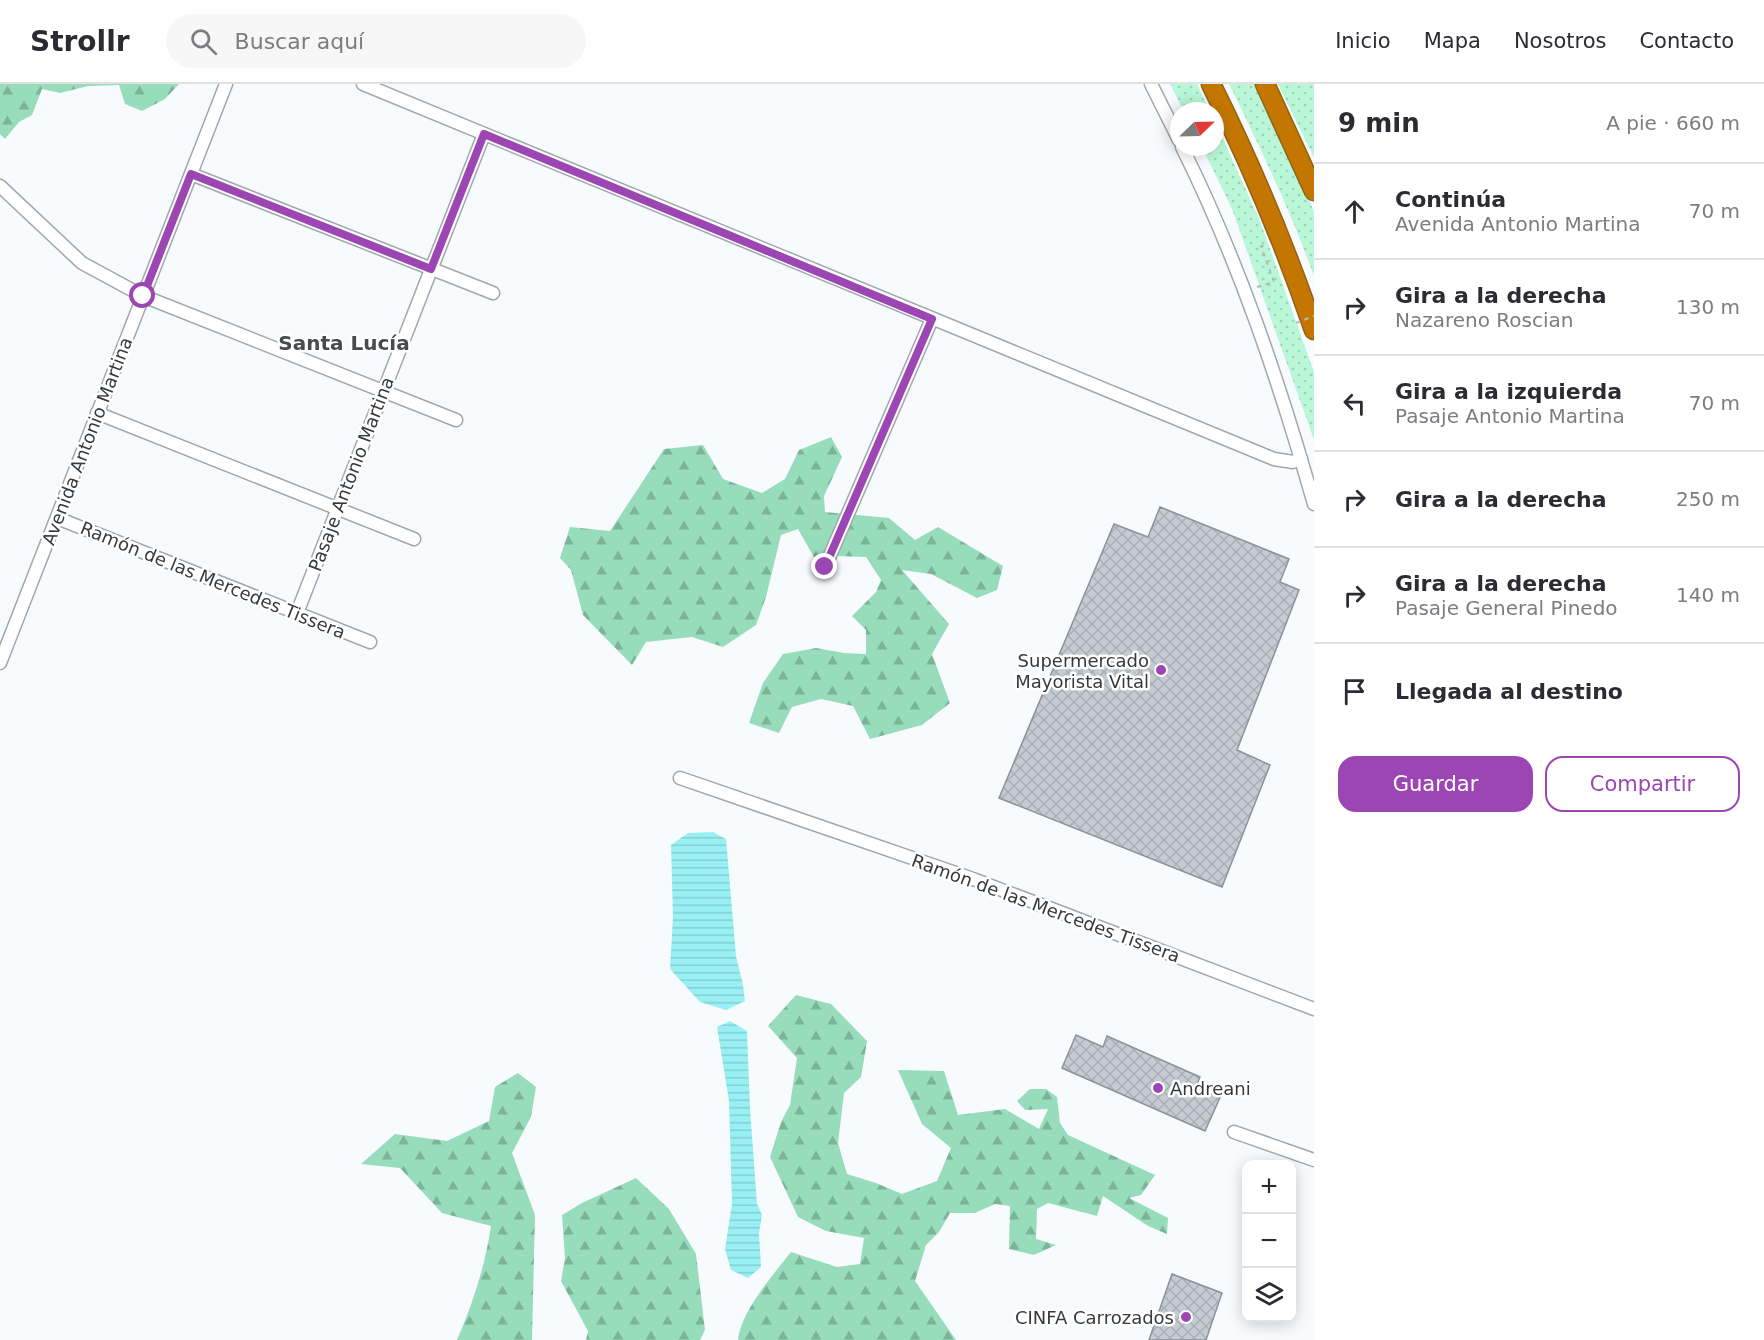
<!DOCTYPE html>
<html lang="es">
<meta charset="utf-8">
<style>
body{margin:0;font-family:"DejaVu Sans",sans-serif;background:#f7f7f7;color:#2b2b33}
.controls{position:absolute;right:18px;bottom:18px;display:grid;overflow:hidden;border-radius:12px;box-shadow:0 3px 15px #0003}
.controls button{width:54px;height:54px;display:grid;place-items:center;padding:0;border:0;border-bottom:2px solid #e1e1e2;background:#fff;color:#2b2b33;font:30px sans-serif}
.compass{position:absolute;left:1170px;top:18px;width:54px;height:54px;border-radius:50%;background:#fff;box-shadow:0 3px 15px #0003;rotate:67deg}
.stop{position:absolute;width:18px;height:18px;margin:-14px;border:4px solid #9c46b4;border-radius:50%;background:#fff}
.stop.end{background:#9c46b4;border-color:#fff;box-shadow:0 2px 6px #0008}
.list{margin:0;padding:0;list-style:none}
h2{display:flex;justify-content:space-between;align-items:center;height:78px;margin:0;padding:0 24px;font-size:26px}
h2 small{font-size:20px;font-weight:400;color:#7c7c81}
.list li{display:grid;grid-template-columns:39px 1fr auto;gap:18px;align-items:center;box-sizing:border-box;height:96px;padding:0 24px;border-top:2px solid #e1e1e2}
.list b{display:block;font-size:22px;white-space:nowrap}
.list p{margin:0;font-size:20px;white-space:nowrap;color:#7c7c81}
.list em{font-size:20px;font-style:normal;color:#7c7c81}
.actions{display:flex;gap:12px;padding:18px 24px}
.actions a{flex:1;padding:14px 0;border:2px solid #9c46b4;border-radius:18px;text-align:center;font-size:21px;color:#9c46b4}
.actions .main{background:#9c46b4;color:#fff}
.icon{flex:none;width:33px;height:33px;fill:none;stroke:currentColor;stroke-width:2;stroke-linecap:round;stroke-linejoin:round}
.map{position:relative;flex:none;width:1314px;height:1256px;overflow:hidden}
header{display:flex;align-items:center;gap:36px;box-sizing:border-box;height:84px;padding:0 30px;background:#fff;border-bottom:2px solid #e1e1e2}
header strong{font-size:28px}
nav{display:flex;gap:33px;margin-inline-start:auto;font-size:21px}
.search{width:420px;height:54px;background:#f7f7f7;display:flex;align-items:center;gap:15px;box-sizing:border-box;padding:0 21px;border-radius:33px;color:#7c7c81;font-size:22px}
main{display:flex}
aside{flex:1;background:#fff}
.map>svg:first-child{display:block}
.grass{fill:url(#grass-dots)}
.forest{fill:url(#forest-firs)}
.water{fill:url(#water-rules)}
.building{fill:url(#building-cross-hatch);stroke:#8b9299;stroke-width:1.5}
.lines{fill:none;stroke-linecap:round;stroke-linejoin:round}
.minor-casing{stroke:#a0a7ae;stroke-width:15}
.highway-casing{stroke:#936215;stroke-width:21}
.path{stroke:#b5b8bb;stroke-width:2;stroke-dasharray:4.5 4.5;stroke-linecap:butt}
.minor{stroke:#fff;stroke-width:12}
.highway{stroke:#c47700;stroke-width:18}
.path-bridge{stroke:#b5b8bb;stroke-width:2;stroke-dasharray:4.5 4.5;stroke-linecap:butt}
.route{stroke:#9c46b4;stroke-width:8}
.poi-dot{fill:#9c46b4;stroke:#fff;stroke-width:2}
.labels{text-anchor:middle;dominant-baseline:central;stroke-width:5;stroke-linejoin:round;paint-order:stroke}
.street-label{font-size:18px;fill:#373a3d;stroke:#fff}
.poi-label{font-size:18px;fill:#373a3d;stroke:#fff;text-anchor:end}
.neighbourhood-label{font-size:20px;font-weight:bold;fill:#454b51;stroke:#fff}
</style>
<header>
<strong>Strollr</strong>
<div class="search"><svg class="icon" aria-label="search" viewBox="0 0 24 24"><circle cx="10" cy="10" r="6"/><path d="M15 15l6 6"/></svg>Buscar aquí</div>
<nav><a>Inicio</a><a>Mapa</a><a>Nosotros</a><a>Contacto</a></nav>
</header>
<main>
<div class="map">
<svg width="1314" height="1256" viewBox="0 0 1314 1256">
<defs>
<pattern id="grass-dots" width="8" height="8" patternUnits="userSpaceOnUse" patternTransform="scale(1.5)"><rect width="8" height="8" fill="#b9f7d8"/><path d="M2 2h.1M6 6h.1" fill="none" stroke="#a0d4ba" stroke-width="1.8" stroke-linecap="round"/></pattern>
<pattern id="forest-firs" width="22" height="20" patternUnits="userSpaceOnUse" patternTransform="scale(1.5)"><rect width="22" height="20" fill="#97dcbb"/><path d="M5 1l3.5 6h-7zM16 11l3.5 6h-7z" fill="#7cb399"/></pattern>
<pattern id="water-rules" width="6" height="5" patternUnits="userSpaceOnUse" patternTransform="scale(1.5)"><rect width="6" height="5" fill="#99f0f4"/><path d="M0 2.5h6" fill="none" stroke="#84cfd2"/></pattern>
<pattern id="building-cross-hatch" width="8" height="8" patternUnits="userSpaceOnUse" patternTransform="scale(1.5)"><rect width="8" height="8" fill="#c4cbd2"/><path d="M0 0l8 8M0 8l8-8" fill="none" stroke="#a9afb5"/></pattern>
</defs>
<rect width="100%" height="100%" fill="#f8fbfe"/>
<g class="grass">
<path d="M1170,0H1197L1210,27H1184Z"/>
<path d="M1229,0H1255L1309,115L1314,128V192C1290,126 1260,63 1229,0Z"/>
<path d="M1278,0H1314V74Z"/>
<path d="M1215,37L1260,137L1314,288V356L1232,125L1202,63H1215Z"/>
</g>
<g class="forest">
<path d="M0,0H179L165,15L142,27L125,20L119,1L88,2L60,9L42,5L32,31L19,38L5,55L0,50Z"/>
<path d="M831,353L842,373L824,412L825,428L889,434L915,456L938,443L1003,482L997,506L977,514L931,490L902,486L949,540L932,570L950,619L922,641L870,655L853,622L821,615L792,623L779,649L749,639L763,599L783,570L816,564L844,569L866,570V546L852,532L876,508L881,496L866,473L835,472L815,475L798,445L781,451L766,513L756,541L723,563L692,553L646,558L632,581L583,531L571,486L560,474L570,443L610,447L664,365L703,361L723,395L762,409L785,395L799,366Z"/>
<path d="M796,911L831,920L867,957L861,993L844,1009L838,1059L847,1090L876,1099L902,1110L937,1097L951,1064L922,1040L898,986L944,987L958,1031L1005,1025L1039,1045L1048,1025L1025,1026L1017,1017L1030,1005H1046L1057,1013L1060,1039L1068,1051L1155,1091L1141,1111L1129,1114L1168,1134L1167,1150L1148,1142L1103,1112L1097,1132L1048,1119L1037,1125L1036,1155L1056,1161L1034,1171L1009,1165L1010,1122L995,1120L975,1129H950L939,1148L926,1161L915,1197L956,1256H738C741,1227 773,1191 791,1168L837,1183L860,1180L864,1154L826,1147L798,1133L770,1073L781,1038L790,1021L797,974L768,942Z"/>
<path d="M518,989L536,1003L531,1033L512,1069L535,1131L532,1256H457C473,1219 485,1182 491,1142L442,1129L400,1084L361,1080L395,1050L447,1057L489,1037L495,1003Z"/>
<path d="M636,1094L669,1125L696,1170L705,1246L700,1256H586L588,1247L561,1197L565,1174L562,1131L582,1119Z"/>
</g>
<g class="water">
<path d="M713,748L726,755L736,872L743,901L745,917L726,926L700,918L670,885L673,833L671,761L688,749Z"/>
<path d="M730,937L747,947L750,1024L757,1120L762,1131L759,1149L761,1183L748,1194L731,1186L725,1165L732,1120L729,1017L717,943Z"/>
</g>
<g class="building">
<path d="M1160,423L1289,475L1280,498L1299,506L1237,666L1270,681L1222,803L999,714L1114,440L1148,453Z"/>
<path d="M1076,951L1103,963L1107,952L1200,993L1198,998L1222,1009L1205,1047L1062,984Z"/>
<path d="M1172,1190L1222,1209L1206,1256H1149Z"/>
</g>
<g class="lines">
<g class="minor-casing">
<g id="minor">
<path d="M363,0L1274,375L1293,378L1301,375"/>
<path d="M1151,0L1179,56"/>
<path d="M1182,63C1239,178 1279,297 1314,420"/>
<path d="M191,90L493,209"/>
<path d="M0,102L82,179L143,212L456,336"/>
<path d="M97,329L414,455"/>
<path d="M57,434L370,558"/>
<path d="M825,483L932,235"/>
<path d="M297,529L484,50"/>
<path d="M0,579L226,0"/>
<path d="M680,694L973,795L1314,925"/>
<path d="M1234,1048L1314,1076"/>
</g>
</g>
<g class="highway-casing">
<g id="highway">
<path d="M1211,0C1251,80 1285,162 1314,246"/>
<path d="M1265,0L1314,107"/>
</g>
</g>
<path class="path" d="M1257,203L1274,198L1261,162H1265"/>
<use href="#minor" class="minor"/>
<use href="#highway" class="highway"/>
<path class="path-bridge" d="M1296,239L1314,232"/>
</g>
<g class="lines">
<path class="route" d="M143,212L191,90L431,185L484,50L932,235L825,483"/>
</g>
<g class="poi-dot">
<circle cx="1161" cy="586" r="6"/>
<circle cx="1158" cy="1004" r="6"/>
<circle cx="1186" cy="1233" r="6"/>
</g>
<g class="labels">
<g class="street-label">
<text transform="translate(87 357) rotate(-69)">Avenida Antonio Martina</text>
<text transform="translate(351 390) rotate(-69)">Pasaje Antonio Martina</text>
<text transform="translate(213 496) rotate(22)">Ramón de las Mercedes Tissera</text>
<text transform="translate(1046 824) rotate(20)">Ramón de las Mercedes Tissera</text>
</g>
<g class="poi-label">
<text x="1149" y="576">Supermercado<tspan x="1149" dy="21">Mayorista Vital</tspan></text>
<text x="1170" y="1004" text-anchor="start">Andreani</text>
<text x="1174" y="1233">CINFA Carrozados</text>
</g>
<g class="neighbourhood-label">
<text x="344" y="259">Santa Lucía</text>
</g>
</g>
</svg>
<div class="controls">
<button>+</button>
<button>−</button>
<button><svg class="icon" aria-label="layers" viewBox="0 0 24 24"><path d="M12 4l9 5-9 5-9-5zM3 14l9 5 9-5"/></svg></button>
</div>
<svg class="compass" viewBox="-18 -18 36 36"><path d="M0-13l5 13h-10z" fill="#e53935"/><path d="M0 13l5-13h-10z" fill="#7c7c81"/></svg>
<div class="stop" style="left:143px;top:212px"></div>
<div class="stop end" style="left:825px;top:483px"></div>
</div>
<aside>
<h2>9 min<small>A pie · 660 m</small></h2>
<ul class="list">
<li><svg class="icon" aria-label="ahead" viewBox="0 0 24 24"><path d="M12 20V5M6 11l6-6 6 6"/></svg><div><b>Continúa</b><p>Avenida Antonio Martina</p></div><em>70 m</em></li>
<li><svg class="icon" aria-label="right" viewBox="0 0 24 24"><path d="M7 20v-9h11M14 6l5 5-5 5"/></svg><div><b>Gira a la derecha</b><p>Nazareno Roscian</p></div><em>130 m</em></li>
<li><svg class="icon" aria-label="left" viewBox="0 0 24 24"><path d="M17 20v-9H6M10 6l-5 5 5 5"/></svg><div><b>Gira a la izquierda</b><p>Pasaje Antonio Martina</p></div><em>70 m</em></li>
<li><svg class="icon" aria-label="right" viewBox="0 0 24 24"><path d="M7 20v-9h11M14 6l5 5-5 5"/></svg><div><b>Gira a la derecha</b></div><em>250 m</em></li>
<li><svg class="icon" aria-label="right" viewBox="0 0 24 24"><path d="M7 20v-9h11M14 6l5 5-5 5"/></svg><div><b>Gira a la derecha</b><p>Pasaje General Pinedo</p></div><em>140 m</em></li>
<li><svg class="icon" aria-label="arrive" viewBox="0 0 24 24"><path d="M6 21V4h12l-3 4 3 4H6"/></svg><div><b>Llegada al destino</b></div></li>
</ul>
<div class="actions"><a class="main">Guardar</a><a>Compartir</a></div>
</aside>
</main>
